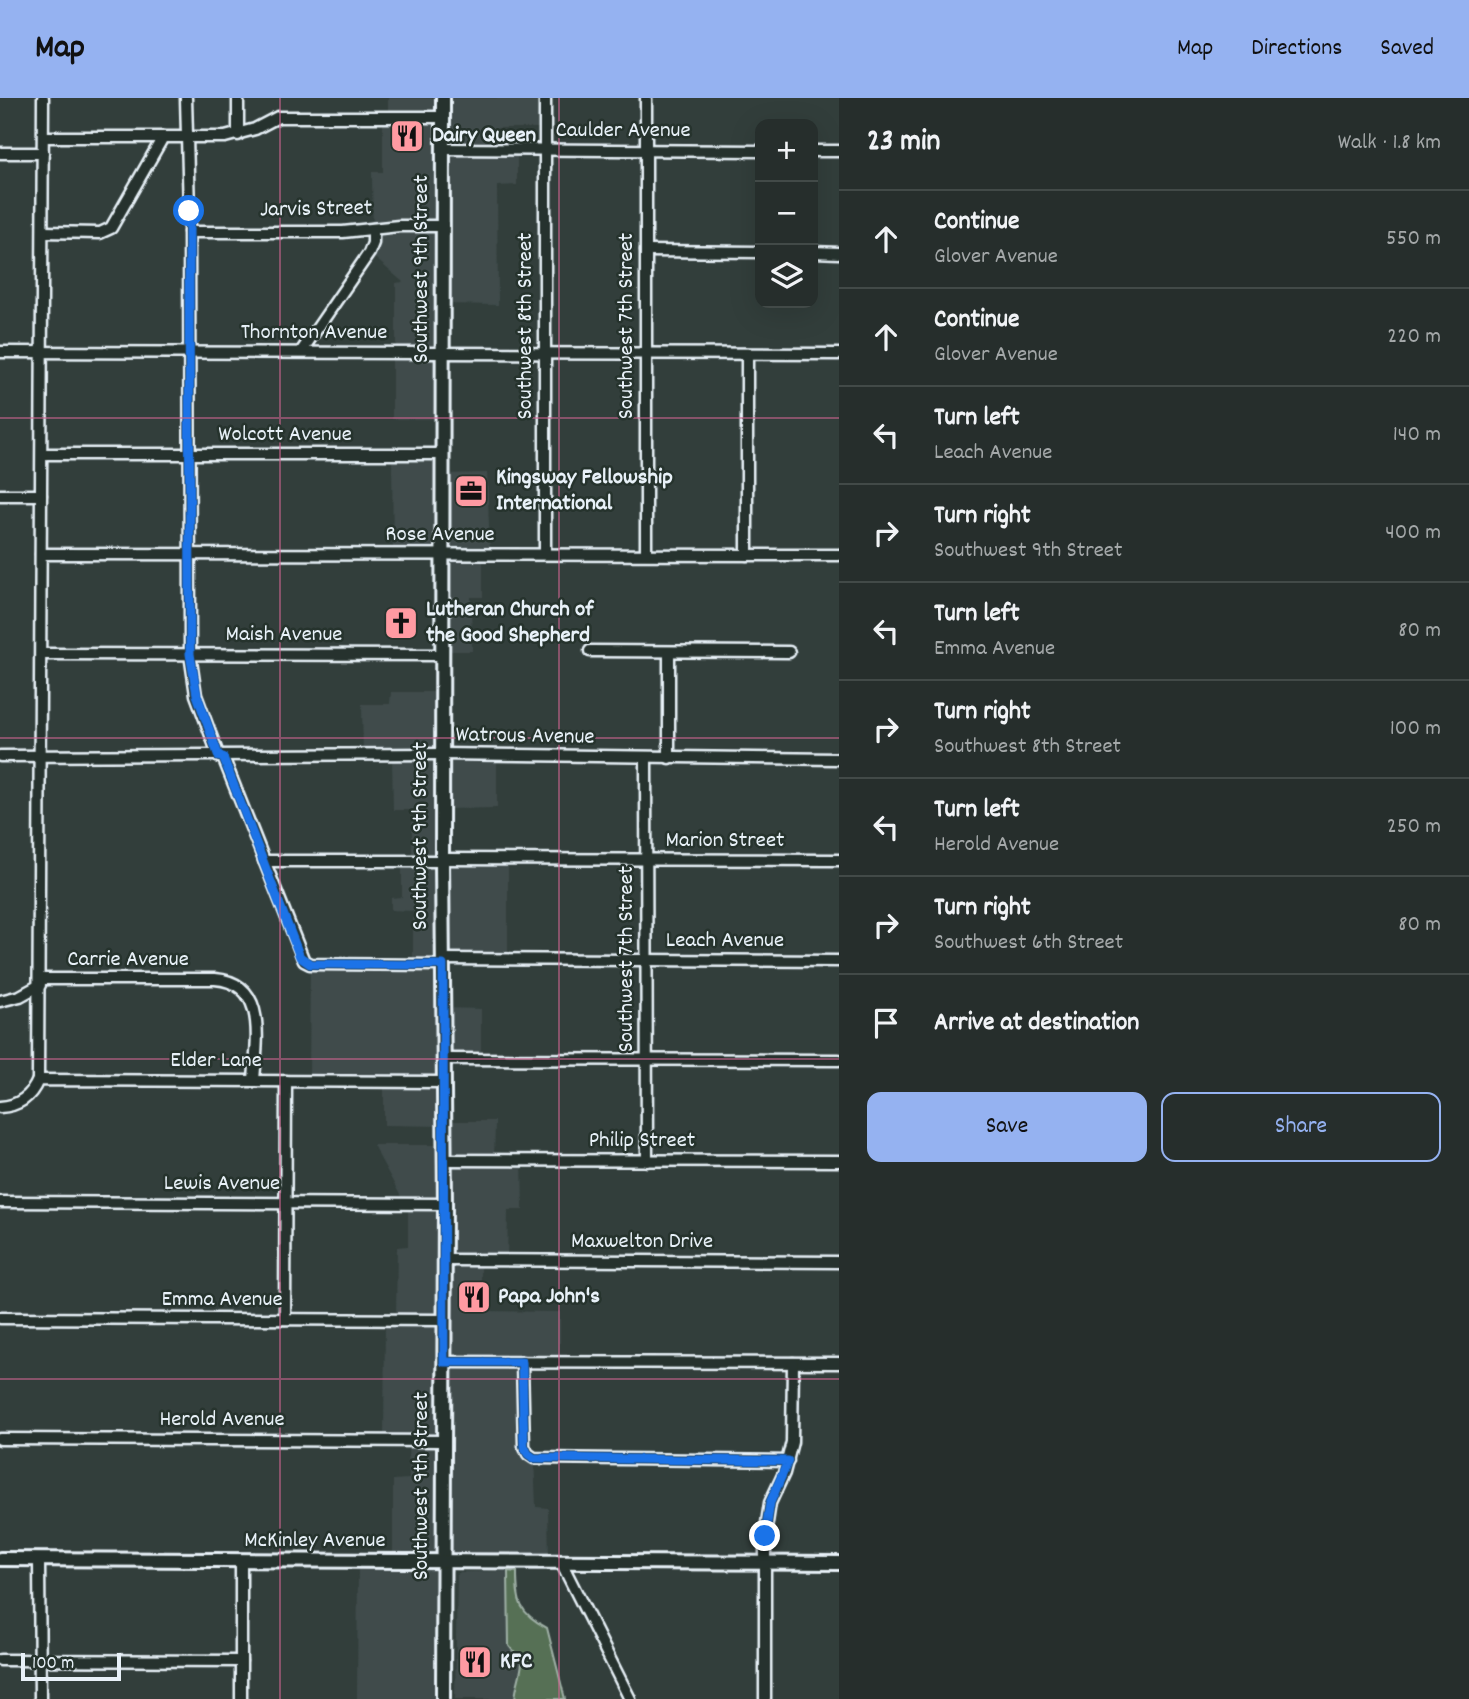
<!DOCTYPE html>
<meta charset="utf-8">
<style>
body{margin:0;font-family:Dekko,sans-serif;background:#323a38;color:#f1f3f6}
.controls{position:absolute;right:21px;top:21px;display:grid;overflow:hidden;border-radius:14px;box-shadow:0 7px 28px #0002}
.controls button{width:63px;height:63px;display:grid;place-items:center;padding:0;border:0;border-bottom:2px solid #424a48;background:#262e2c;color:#f1f3f6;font:35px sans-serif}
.scale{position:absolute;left:21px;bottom:18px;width:100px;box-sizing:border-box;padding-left:7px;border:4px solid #e8f1f8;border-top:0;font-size:19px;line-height:24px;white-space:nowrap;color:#e8f1f8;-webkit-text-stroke:5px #26332d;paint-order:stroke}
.stop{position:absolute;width:21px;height:21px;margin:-16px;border:5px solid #1a73e8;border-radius:50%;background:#fff}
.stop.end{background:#1a73e8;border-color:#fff;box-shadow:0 2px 7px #0008}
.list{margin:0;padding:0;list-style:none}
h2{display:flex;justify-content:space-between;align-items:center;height:91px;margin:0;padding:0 28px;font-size:30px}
h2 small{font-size:23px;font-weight:400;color:#a4a8a9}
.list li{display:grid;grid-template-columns:46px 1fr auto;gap:21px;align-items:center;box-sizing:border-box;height:98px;padding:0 28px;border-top:2px solid #424a48}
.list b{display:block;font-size:26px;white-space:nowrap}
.list p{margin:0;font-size:23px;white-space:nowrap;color:#a4a8a9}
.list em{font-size:23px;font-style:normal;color:#a4a8a9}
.actions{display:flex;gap:14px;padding:21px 28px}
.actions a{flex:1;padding:16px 0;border:2px solid #95b2f1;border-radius:14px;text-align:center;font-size:24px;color:#95b2f1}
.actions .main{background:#95b2f1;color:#111}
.icon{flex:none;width:38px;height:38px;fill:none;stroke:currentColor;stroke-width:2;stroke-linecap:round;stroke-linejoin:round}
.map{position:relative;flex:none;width:839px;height:1601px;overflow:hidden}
header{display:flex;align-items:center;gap:42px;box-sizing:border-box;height:98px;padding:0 35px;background:#95b2f1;color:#111}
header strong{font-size:33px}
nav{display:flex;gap:38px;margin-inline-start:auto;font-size:24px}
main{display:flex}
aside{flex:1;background:#262e2c}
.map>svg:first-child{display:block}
.built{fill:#404c4c}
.green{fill:#566f55;stroke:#9fb0a6;stroke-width:2}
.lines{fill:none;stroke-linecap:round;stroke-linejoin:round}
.minor-casing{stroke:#e8f1f8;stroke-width:15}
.major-casing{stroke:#e8f1f8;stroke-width:18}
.minor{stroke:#26332d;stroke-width:10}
.major{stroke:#26332d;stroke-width:12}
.route{stroke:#1a73e8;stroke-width:9}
.grid{fill:none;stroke:#cf6492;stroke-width:2;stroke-opacity:0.55}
.labels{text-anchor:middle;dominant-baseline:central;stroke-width:5;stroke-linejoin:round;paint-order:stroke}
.street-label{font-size:23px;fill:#e8f1f8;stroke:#26332d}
.poi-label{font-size:23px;font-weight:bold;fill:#e8f1f8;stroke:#26332d;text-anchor:start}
</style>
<header>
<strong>Map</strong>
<nav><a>Map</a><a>Directions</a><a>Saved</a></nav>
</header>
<main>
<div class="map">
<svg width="839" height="1601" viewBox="0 0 839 1601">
<rect width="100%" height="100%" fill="#323e3b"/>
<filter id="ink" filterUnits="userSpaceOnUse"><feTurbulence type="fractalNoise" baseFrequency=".0143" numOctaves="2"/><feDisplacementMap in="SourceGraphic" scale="14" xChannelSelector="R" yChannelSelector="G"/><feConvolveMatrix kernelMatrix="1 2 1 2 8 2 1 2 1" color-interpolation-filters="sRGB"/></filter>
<g filter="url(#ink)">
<g class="built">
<path d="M388,0H545V30H497V52H517V87L497,88L498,207L444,206V321H392V254L396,253V185L403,184L369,155L373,145L372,74H383V19L388,18Z"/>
<path d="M392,356H443L444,376L487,375L490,456H483V499H471L472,553H443V456H393Z"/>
<path d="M391,594H443L442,656L497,657V710L442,711V760L508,761V861H443V910L481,911V961H444L445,1023H495L494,1062H522L523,1112H508L507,1163H481V1213L560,1214V1264H522L524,1348L534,1360L536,1409L548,1410L549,1464H443V1601H357L358,1465L393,1464V1382L409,1381L408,1342H384L385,1222L396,1221L397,1149L408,1148V1107L405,1106L373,1047H444V1028L384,1027V984L309,983L310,866H413V813L391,812V800L402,799V763H412V712H393L392,657H363L362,606H390Z"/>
<path d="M508,1473L509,1548L522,1563L521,1580L516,1587L515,1601H455L457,1476L460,1474Z"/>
</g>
<path class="green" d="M508,1473L517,1474C517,1505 519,1515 547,1530L565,1601H515C516,1587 521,1578 522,1564L509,1548Z"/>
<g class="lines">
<g class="minor-casing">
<g id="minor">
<path d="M186,0L189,113L190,556L196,597L219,659"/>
<path d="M238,0V37"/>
<path d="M43,39H225L255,31L278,19H443"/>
<path d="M443,51L760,53"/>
<path d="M813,53H839"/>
<path d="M0,55H43"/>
<path d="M43,134L100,135L111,130L163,39"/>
<path d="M189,134H343L399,128H443"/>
<path d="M646,153L760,154"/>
<path d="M813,154L839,155"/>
<path d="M0,254L839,256"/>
<path d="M301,254L369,155L373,145V131"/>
<path d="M747,256V457"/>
<path d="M42,356H443"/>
<path d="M0,397H41"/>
<path d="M41,456L839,457"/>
<path d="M545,456V0"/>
<path d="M646,456V0"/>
<path d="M590,553L789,554"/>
<path d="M669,554V660"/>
<path d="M41,556L443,557"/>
<path d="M0,658L442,656L839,661"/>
<path d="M223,659L304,863L310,866L443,867"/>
<path d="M646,660L647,1063"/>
<path d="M442,761L839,762"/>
<path d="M264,763H442"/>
<path d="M443,861L839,863"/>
<path d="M40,881H215C269,885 256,945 254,983"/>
<path d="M0,903L20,898L40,887"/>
<path d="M444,961L839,962"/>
<path d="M38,982L43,0"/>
<path d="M0,1009C19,1008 31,999 38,982L444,984"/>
<path d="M445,1062L839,1063"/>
<path d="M0,1104L445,1106"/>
<path d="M444,1162L839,1164"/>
<path d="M0,1220L444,1222"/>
<path d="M285,1221L286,983"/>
<path d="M444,1264L839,1265"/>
<path d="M522,1264L524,1348L528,1356L534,1360L788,1363"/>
<path d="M0,1341L443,1343"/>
<path d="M39,1461L40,1601"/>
<path d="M241,1463V1601"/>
<path d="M561,1464L630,1601"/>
<path d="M0,1562L241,1563"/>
<path d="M765,1601V1438L770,1405L784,1375L792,1344L793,1265"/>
</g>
</g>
<g class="major-casing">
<g id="major">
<path d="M443,0L442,763L445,1106L443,1601"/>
<path d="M0,1461L839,1465"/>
</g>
</g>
<use href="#minor" class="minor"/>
<use href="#major" class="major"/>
</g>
</g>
<g class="lines" filter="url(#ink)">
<path class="route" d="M189,113L190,556L197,597L219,659H223L300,859L310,866L443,867L444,1264H522L524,1348L528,1356L534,1360L788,1363L770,1405L765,1438"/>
</g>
<path class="grid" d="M280,0V1601M559,0V1601M0,320H839M0,640H839M0,961H839M0,1281H839"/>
<defs>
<g id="restaurant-square" transform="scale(1.75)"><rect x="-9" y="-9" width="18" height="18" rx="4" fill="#ff9aa2" stroke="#26332d"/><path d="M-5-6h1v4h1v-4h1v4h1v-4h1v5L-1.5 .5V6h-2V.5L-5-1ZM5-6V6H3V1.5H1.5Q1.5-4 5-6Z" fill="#111"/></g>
<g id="office-square" transform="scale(1.75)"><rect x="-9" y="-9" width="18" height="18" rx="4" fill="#ff9aa2" stroke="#26332d"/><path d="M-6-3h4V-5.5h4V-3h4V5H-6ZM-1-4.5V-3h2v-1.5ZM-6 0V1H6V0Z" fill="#111"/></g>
<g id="church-square" transform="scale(1.75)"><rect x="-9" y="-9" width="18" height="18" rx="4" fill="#ff9aa2" stroke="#26332d"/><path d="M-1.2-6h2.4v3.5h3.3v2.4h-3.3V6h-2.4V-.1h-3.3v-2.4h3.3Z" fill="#111"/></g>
</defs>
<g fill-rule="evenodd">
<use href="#restaurant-square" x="407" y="38"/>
<use href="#office-square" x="471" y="393"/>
<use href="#church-square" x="401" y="525"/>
<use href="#restaurant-square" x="474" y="1199"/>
<use href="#restaurant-square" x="475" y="1564"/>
</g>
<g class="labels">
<g class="street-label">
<text x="623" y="33">Caulder Avenue</text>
<text transform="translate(316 112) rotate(-1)">Jarvis Street</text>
<text transform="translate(422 171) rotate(-90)">Southwest 9th Street</text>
<text transform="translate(526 228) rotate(-90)">Southwest 8th Street</text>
<text transform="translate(627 228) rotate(-90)">Southwest 7th Street</text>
<text x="314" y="235">Thornton Avenue</text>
<text x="285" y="337">Wolcott Avenue</text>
<text x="440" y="437">Rose Avenue</text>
<text x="284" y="537">Maish Avenue</text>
<text transform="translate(525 639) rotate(1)">Watrous Avenue</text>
<text transform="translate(421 738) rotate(-90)">Southwest 9th Street</text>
<text x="725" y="743">Marion Street</text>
<text x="725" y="843">Leach Avenue</text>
<text transform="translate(627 861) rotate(-90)">Southwest 7th Street</text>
<text x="128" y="862">Carrie Avenue</text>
<text x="216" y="963">Elder Lane</text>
<text x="642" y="1043">Philip Street</text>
<text x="222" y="1086">Lewis Avenue</text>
<text x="642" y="1144">Maxwelton Drive</text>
<text x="222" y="1202">Emma Avenue</text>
<text x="222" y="1322">Herold Avenue</text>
<text transform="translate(422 1388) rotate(-90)">Southwest 9th Street</text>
<text x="315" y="1443">McKinley Avenue</text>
</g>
<g class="poi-label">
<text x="432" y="38">Dairy Queen</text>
<text x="496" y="380">Kingsway Fellowship<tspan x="496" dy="26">International</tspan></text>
<text x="426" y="512">Lutheran Church of<tspan x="426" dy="26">the Good Shepherd</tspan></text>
<text x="498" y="1199">Papa John's</text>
<text x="500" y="1564">KFC</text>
</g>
</g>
</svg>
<div class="controls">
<button>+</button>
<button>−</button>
<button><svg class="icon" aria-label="layers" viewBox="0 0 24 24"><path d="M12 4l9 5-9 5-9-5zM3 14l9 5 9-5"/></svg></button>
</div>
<div class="scale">100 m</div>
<div class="stop" style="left:189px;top:113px"></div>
<div class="stop end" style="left:765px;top:1438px"></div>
</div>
<aside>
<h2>23 min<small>Walk · 1.8 km</small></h2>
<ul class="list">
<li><svg class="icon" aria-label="ahead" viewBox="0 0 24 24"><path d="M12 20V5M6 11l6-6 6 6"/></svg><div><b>Continue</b><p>Glover Avenue</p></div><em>550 m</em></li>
<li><svg class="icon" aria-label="ahead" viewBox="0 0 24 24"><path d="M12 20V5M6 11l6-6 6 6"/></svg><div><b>Continue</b><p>Glover Avenue</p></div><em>220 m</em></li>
<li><svg class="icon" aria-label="left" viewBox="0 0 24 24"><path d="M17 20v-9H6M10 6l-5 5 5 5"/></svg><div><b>Turn left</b><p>Leach Avenue</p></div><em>140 m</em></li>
<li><svg class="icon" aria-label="right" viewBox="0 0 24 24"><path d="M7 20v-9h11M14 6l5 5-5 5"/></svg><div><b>Turn right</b><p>Southwest 9th Street</p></div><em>400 m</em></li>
<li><svg class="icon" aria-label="left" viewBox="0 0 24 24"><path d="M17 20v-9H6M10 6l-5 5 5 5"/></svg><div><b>Turn left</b><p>Emma Avenue</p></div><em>80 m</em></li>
<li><svg class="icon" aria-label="right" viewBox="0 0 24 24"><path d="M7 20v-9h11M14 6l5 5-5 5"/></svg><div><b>Turn right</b><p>Southwest 8th Street</p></div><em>100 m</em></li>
<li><svg class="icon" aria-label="left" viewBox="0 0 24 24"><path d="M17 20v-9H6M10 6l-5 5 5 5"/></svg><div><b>Turn left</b><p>Herold Avenue</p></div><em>250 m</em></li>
<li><svg class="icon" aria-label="right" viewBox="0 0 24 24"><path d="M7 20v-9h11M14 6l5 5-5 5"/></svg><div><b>Turn right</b><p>Southwest 6th Street</p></div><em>80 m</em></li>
<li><svg class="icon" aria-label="arrive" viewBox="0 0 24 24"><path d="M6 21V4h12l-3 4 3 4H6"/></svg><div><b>Arrive at destination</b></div></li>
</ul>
<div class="actions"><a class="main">Save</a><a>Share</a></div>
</aside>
</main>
